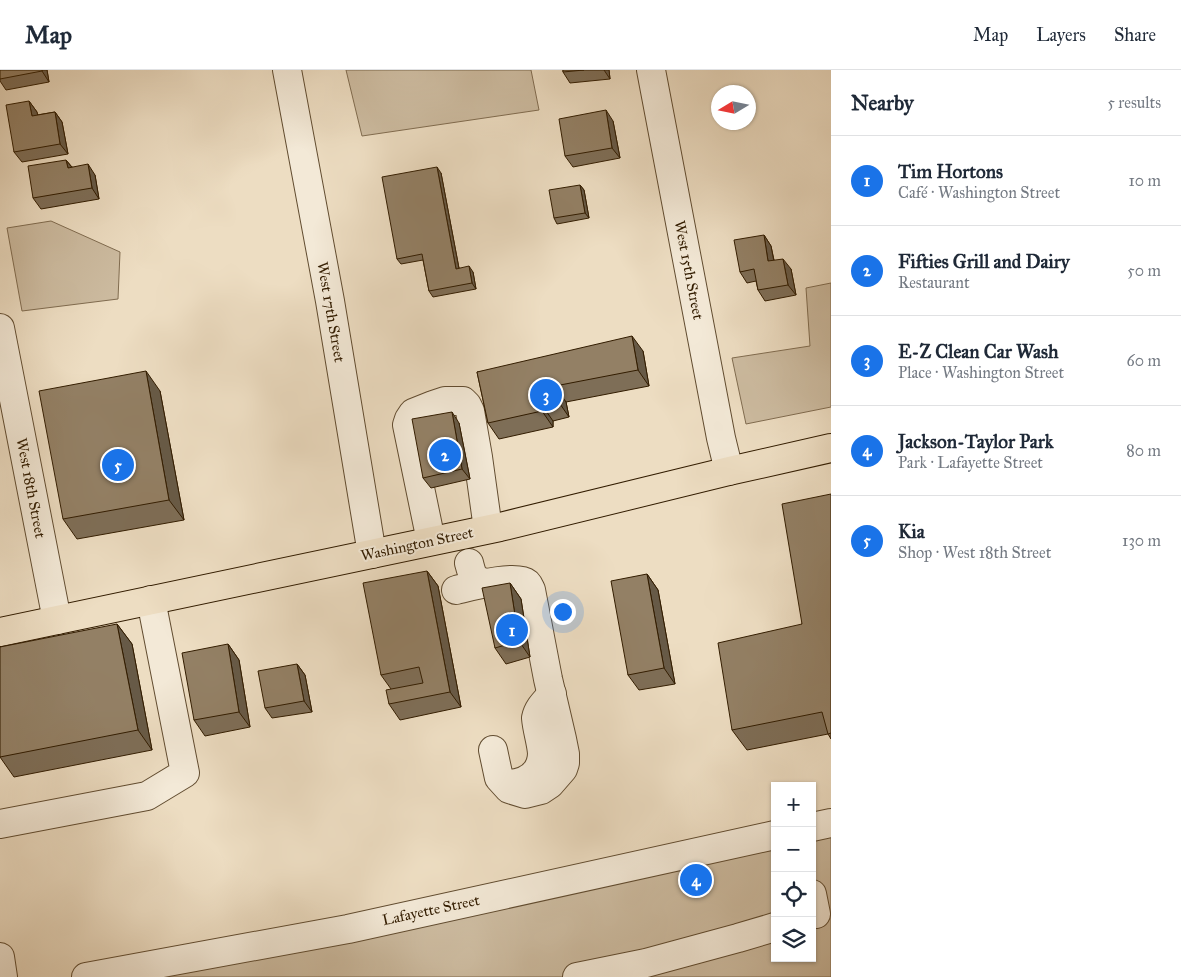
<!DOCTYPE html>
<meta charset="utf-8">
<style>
body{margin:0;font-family:"IM FELL Great Primer",serif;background:#f6f6f7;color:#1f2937}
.controls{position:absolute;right:15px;bottom:15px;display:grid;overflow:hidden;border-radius:0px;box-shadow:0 1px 4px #0004}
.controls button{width:45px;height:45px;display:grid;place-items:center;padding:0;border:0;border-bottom:1px solid #e0e1e3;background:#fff;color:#1f2937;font:25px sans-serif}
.compass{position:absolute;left:711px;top:15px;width:45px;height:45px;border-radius:50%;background:#fff;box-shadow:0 1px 4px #0004;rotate:260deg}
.you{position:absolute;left:562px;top:541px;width:18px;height:18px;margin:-12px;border:4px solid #fff;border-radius:50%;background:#1a73e8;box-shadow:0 0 0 8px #1a73e833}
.badge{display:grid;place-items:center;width:32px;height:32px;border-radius:50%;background:#1a73e8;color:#fff;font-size:16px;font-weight:700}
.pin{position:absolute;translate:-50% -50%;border:2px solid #fff;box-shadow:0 1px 5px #0006}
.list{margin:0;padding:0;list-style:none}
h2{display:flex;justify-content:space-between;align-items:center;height:65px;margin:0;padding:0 20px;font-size:21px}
h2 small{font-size:16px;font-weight:400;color:#747a83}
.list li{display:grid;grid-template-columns:32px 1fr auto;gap:15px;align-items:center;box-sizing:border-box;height:90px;padding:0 20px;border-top:1px solid #e0e1e3}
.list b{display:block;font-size:19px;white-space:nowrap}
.list p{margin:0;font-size:16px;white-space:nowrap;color:#747a83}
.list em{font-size:16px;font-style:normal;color:#747a83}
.icon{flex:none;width:28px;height:28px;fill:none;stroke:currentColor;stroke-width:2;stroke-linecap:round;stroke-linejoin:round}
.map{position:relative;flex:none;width:831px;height:907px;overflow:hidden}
header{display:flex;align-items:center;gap:30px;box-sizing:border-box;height:70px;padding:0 25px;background:#fff;border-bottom:1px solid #e0e1e3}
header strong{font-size:24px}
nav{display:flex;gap:28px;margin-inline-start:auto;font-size:18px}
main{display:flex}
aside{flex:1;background:#fff}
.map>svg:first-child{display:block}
.green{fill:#cdbca1;stroke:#806c50}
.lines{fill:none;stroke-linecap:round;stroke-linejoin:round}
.minor-casing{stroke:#614c30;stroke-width:30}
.major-casing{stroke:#321c00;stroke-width:30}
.minor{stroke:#f3e9d7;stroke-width:28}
.major{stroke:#edddc2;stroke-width:28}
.wall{fill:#7e6e57;stroke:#321c00}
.shaded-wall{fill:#675a47;stroke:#321c00}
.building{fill:#938065;stroke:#321c00}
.labels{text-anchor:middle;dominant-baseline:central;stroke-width:4;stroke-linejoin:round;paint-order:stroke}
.street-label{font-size:15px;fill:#321c00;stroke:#f3e9d7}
</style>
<header>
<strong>Map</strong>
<nav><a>Map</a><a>Layers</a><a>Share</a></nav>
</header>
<main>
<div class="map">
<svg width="831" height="907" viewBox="0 0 831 907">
<rect width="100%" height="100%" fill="#edddc2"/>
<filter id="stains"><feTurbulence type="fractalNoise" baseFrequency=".004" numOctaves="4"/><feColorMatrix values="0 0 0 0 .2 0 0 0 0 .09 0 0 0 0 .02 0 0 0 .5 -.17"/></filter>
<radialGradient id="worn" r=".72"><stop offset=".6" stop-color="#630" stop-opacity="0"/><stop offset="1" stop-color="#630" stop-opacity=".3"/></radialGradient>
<g class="green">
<path d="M346,0H531L539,40L362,66Z"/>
<path d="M51,151L120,182L118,229L22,241L7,158Z"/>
<path d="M831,213V337L746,354L732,288L810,276L806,218Z"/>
<path d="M831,762V907H133L775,776V888H812V767Z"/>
</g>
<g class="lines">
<g class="minor-casing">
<g id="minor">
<path d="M287,0L330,231L372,484"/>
<path d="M651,0L721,368L729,401"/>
<path d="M0,258L57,550"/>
<path d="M431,471L407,355L409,349L413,343L433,335L445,331H463L467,335L470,341L478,387L488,459"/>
<path d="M469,493C472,505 473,510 486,513"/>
<path d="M456,520C469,517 516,504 527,513C529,515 530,518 531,520L548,609L562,669L565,684V693L563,699L550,714L541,720L525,724L509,719L499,708L493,680"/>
<path d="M508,714C527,713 542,703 542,683C541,671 537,660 536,648C538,638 545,632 552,624"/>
<path d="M0,754L147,726L185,703L151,530"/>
<path d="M812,757L831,753"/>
<path d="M812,824L816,844"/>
<path d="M0,887L3,907"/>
<path d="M86,907L348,859L775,765"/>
<path d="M577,907L646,893L738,868L775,857"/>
</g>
</g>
<g class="major-casing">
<path id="major" d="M0,562L500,457L729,401L831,378"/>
</g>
<use href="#minor" class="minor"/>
<use href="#major" class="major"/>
</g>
<g class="wall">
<path d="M0,0H47L49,12L6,20L0,11Z"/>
<path d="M563,0H609L610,9L570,13L563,2Z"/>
<path d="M29,31L37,42V45L55,42L62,52L68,84L22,92L14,82Z"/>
<path d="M613,51L620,88L573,97L565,86Z"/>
<path d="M66,90L72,97L95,105L99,129L41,139L33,128Z"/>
<path d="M441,103L459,198L473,202L476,219L433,227L429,221L423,190L401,194L397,189Z"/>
<path d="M580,115L584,120L589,148L557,154L554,148Z"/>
<path d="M764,165L771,176L774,190L791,199L796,225L765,231L758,220L756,211L747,213L740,202Z"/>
<path d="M643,281L649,316L566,332L569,347L553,351V357L499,369L488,353L477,302Z"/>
<path d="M160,321L184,450L77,469L63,449Z"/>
<path d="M459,353L470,409L431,418L423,408Z"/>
<path d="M831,424V669L828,664L747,680L732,660L802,554Z"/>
<path d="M427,501L438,516L461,637L400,650L389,634L391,619L381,605Z"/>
<path d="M647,504L658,520L675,614L639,620L628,605Z"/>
<path d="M510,513L521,529L530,587L506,594L495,578Z"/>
<path d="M117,554L132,574L152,680L14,707L0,687Z"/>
<path d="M228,574L239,590L250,657L205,666L194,650Z"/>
<path d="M297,594L305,605L312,642L272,648L265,638Z"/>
</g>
<g class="shaded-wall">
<path d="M42,0H47L49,12L42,1Z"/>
<path d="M604,0H609L610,9Z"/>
<path d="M29,31L37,42L40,56L32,46Z"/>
<path d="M606,40L613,51L620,88L612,78Z"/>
<path d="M55,42L62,52L68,84L60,74Z"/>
<path d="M66,90L74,100L68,98Z"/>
<path d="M88,94L95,105L99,129L92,118Z"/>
<path d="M437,97L441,103L460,204L456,199Z"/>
<path d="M580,115L584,120L589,148L585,143Z"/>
<path d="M764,165L771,176L776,202L768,191Z"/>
<path d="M783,189L791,199L796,225L788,215Z"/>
<path d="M469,196L473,202L476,219L472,213Z"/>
<path d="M632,266L643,281L649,316L638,300Z"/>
<path d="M146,301L160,321L184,450L169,430Z"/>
<path d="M555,316L566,332L569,347L558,331Z"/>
<path d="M542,335L553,351V357L542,341Z"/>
<path d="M452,342L459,353L470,409L462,399Z"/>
<path d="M427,501L438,516L461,637L450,622Z"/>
<path d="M647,504L658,520L675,614L664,598Z"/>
<path d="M510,513L521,529L530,587L519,571Z"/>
<path d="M117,554L132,574L152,680L138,660Z"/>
<path d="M228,574L239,590L250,657L239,642Z"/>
<path d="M297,594L305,605L312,642L304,631Z"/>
</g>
<g class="building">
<path d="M0,0H42V1L0,9Z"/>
<path d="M563,0H584L563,2Z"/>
<path d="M29,31L32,46L55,42L60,74L14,82L6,35Z"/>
<path d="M606,40L612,78L565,86L559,49Z"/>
<path d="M66,90L68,98L88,94L92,118L33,128L28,96Z"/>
<path d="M437,97L456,199L469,196L472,213L429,221L422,184L397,189L382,107Z"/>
<path d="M580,115L585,143L554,148L549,120Z"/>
<path d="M764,165L768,191L783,189L788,215L758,220L754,199L740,202L734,170Z"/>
<path d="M632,266L638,300L555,316L558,331L542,335V341L488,353L477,302Z"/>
<path d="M146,301L169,430L63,449L39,321Z"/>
<path d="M452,342L462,399L423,408L412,349Z"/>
<path d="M831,424V663L828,664L822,642L732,660L718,573L802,554L782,434Z"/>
<path d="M427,501L450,622L389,634L386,620L423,613L419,597L381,605L363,513Z"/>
<path d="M647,504L664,598L628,605L611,511Z"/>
<path d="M510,513L519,571L495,578L482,518Z"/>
<path d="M117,554L138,660L0,687V577Z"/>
<path d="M228,574L239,642L194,650L182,583Z"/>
<path d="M297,594L304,631L265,638L258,601Z"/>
</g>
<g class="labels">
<g class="street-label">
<text transform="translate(689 200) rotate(79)">West 15th Street</text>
<text transform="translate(331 242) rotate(80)">West 17th Street</text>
<text transform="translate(31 418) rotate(79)">West 18th Street</text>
<text transform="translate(417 474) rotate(-12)">Washington Street</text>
<text transform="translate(431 840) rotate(-12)">Lafayette Street</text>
</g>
</g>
<rect width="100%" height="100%" filter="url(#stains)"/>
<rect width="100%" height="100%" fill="url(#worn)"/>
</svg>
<div class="controls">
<button>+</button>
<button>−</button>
<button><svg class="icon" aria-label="locate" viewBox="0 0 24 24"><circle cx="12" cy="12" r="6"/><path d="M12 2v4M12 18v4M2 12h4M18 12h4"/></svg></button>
<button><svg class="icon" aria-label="layers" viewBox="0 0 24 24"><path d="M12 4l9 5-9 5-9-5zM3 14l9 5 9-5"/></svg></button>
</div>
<svg class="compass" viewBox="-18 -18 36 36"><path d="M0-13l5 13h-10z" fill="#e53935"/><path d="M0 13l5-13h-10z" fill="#747a83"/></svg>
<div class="you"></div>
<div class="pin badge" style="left:512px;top:560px">1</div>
<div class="pin badge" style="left:445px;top:385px">2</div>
<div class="pin badge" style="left:546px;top:325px">3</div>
<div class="pin badge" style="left:696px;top:810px">4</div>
<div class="pin badge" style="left:118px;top:395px">5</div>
</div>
<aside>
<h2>Nearby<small>5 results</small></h2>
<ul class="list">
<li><span class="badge">1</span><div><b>Tim Hortons</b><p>Café · Washington Street</p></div><em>10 m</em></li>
<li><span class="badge">2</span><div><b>Fifties Grill and Dairy</b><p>Restaurant</p></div><em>50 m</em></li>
<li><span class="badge">3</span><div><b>E-Z Clean Car Wash</b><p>Place · Washington Street</p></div><em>60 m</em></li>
<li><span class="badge">4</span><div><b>Jackson-Taylor Park</b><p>Park · Lafayette Street</p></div><em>80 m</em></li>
<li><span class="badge">5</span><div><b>Kia</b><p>Shop · West 18th Street</p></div><em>130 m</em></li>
</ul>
</aside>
</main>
